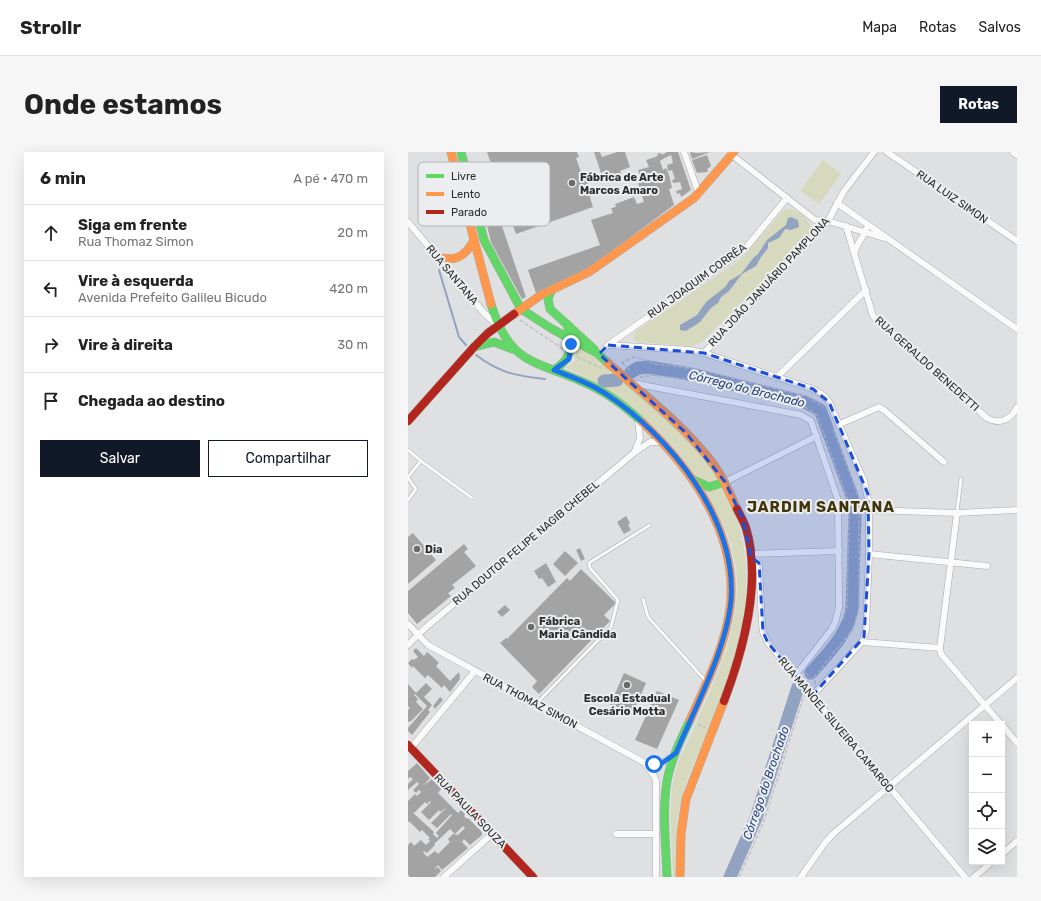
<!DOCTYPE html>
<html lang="pt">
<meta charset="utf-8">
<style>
body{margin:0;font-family:Rubik,sans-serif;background:#f6f6f6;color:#222}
.controls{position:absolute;right:12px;bottom:12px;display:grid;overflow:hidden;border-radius:0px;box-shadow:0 4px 16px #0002}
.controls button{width:36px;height:36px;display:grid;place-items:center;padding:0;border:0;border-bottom:1px solid #e0e0e0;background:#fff;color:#222;font:20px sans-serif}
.stop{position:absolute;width:12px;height:12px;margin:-9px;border:3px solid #1a73e8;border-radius:50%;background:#fff}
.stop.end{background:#1a73e8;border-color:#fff;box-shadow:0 1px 4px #0008}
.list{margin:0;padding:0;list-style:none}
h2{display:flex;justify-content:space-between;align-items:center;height:52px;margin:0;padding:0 16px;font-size:17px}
h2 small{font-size:13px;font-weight:400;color:#767676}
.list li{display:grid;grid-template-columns:26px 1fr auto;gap:12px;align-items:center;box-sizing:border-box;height:56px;padding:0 16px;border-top:1px solid #e0e0e0}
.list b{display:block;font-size:15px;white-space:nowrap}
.list p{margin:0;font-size:13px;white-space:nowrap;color:#767676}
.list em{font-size:13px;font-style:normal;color:#767676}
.actions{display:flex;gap:8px;padding:12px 16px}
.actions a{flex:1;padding:9px 0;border:1px solid #111827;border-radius:0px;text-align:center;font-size:14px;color:#111827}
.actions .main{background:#111827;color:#fff}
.icon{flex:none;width:22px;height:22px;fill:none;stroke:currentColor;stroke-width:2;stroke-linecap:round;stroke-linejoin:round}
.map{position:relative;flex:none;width:609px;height:725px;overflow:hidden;border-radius:0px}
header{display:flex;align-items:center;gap:24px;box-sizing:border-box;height:56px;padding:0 20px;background:#fff;border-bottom:1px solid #e0e0e0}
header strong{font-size:19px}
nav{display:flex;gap:22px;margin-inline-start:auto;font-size:14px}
.intro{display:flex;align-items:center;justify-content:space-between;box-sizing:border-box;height:96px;padding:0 24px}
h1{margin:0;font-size:28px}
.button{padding:10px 18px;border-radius:0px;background:#111827;color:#fff;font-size:14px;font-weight:700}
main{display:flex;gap:24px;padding:0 24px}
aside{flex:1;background:#fff;border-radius:0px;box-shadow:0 4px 16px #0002}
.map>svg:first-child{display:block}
.green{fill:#d6d9bd}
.water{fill:#92a3c2}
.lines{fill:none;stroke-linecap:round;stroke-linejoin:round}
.stream{stroke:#92a3c2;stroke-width:2}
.river{stroke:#92a3c2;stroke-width:13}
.building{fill:#a3a3a3;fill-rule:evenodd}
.lane-casing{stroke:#aaaaab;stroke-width:4}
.street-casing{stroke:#aaaaab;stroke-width:7}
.fast-casing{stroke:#aaaaab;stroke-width:9}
.slow-casing{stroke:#aaaaab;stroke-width:9}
.jam-casing{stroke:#aaaaab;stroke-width:9}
.path{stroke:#c1c1c2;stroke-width:1.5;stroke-dasharray:4 2;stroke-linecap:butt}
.lane{stroke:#fafafa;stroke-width:3}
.street{stroke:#fafafa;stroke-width:6}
.fast{stroke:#63d668;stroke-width:8}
.slow{stroke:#ff974d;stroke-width:8}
.jam{stroke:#b3261e;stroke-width:8}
.route{stroke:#1a73e8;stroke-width:5}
.marked{fill:#1d4ed8;fill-opacity:0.2;stroke:#1d4ed8;stroke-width:3;stroke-dasharray:8 5;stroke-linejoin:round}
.poi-dot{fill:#6b6b6c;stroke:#ebedef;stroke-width:1.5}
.labels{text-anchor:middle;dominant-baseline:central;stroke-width:4;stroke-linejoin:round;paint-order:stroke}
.poi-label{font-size:11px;font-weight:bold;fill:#2c2c2d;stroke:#ebedef;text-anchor:start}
.street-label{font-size:11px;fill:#2c2c2d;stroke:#ebedef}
.water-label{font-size:12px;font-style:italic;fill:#26437b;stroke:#ebedef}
.district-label{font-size:15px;font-weight:bold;letter-spacing:1px;fill:#42340a;stroke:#ebedef}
.key{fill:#ebedef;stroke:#b2b3b5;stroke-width:1}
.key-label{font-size:11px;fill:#2c2c2d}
</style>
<header>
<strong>Strollr</strong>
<nav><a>Mapa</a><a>Rotas</a><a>Salvos</a></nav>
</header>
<div class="intro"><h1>Onde estamos</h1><a class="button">Rotas</a></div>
<main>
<aside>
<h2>6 min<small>A pé · 470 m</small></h2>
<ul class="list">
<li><svg class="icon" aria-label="ahead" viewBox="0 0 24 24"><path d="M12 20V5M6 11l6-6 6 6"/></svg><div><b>Siga em frente</b><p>Rua Thomaz Simon</p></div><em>20 m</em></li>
<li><svg class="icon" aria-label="left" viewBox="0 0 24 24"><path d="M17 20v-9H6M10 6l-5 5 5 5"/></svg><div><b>Vire à esquerda</b><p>Avenida Prefeito Galileu Bicudo</p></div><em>420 m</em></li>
<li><svg class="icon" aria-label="right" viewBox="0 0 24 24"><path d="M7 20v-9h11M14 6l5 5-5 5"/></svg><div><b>Vire à direita</b></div><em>30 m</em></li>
<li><svg class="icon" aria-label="arrive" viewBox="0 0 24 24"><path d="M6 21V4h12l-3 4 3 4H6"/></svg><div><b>Chegada ao destino</b></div></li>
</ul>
<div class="actions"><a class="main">Salvar</a><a>Compartilhar</a></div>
</aside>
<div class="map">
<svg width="609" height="725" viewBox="0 0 609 725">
<rect width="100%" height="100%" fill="#dfe0e1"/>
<g class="green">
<path d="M415,8L433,22L411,52L392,39Z"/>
<path d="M377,57C386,55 400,66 403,75L402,83L294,190L285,194H278L229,190L225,187V184L228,179L333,107Z"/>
<path d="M169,194C202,212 229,241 257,266C356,353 353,442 309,558C296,591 277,623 271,658C267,680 268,703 269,725H265C264,688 258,646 270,611C274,601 279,593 283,583C294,558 305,533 315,508C324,482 331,452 329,425C327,385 299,336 274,305C243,267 204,234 158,216L166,210Z"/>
</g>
<path class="water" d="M383,65L390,68L391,75L383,78L377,77L371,86L360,91V96L353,105L348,114L334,122L321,139L313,145L310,151L303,156L292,170L278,179L272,178V173L289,163L298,150L317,135L321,129L333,122L346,105L350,102L359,88L378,73L380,66Z"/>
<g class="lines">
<g class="stream">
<path d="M31,118L51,185L58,193"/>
<path d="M68,203C92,221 108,224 137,227"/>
</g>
<g class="river">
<path d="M223,220L230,216L240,215L287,223L397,250L412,258L414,263L444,344L447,365L444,456C440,483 419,502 403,521"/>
<path d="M196,229L209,228"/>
<path d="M322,725L348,666L390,535"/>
</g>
</g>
<g class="building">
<path d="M79,0H169L171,5L168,6L174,23H177L180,32L178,33L185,55L108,82Z"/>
<path d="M186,0H192L194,5L209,0H217L222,15L212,19L214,24L203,29L199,18L193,21Z"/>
<path d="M259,0H270L283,38L273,45L272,41L269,42L268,39L274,37L272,30L265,31L264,28L267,27L264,18L260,19L259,13L265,11L263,3L255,7L252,9L255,18L258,16L261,23L264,36L261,37L266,53L178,118L128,141L120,118L192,93L183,68L205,61L203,56L208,55L207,52L226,45L229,52L236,50L230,31L234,30L230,18L241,15L238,8L250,4L249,2L253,1L254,3Z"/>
<path d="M282,0L289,1L302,0L284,7Z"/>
<path d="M299,3L303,14L299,17L300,20L289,21L284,8Z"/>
<path d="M76,21L118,145L114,147L83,90L67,24Z"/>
<path d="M218,364L222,371L220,373L223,378L216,382L209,370Z"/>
<path d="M5,381L28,408L0,432V385Z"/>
<path d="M56,392L60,397L56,400L68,414L44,433L47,436L40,441L43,444L9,472L0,461V439Z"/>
<path d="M172,396L177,407L173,409L168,398Z"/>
<path d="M157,399L170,411L157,424L145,412Z"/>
<path d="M138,411L148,430L140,435L134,426L131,427L126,419Z"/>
<path d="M173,417L208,451L196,463L202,469L131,542L124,535L129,529L92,491L98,486L99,487L159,426L162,429Z"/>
<path d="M97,453L102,458L94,465L89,460Z"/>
<path d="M8,496L16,504L19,500L25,505L31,511L28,514L42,529L51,520L52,527L42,540L36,533L34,536L20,523L17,526L5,514L4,516L0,511L4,507L6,508L10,505L5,499Z"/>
<path d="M216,521L238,531L224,563L202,553Z"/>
<path d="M18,531L24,537L16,545L24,553L20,558L22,560L4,583L0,579V576L19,554L7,542L6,543L10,547L8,550L15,557L3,569L0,570V558L2,556L0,554V532L8,541Z"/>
<path d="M249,539L271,548L249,597L227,588Z"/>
<path d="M32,545L35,548L27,557L25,554Z"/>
<path d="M9,611L22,626L15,634L24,627L33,637L30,641L50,661L53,658L57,662L56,664L59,667L60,666L74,680V683L62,693L56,687L54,690L60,696L34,718L30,713L26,717L30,715L33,719L27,725H2L0,723V693L3,690L6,694L13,688L18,693L22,689L20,687L22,686L14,678L12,680L1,669L0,671V649L7,642L9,644L13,640L11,638L8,641L5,638L11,632L9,630L0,638V632L5,627L2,625L0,627V619ZM22,649L23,650L13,660L21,668L31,658L32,660L39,655L23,671L29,676L43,662L44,663L28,681L31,684L29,686L25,682L26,680L4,660L6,661L17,650L19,652ZM55,674L57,676L50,683L45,682L40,687L42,690L30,702L27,699L19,705L15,700L16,699L19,701L27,693L26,692L42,677L47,682Z"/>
</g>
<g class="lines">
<g class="lane-casing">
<g id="lane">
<path d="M0,298L13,309L64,346"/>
<path d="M0,325L13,309"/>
<path d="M0,326L8,337L0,348"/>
<path d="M549,360L553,327"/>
<path d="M235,447L240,465L297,528"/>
<path d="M128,552L203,475L210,448L182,416L181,411L242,373"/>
</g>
</g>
<g class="street-casing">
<g id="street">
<path d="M276,0L291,42"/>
<path d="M323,0L324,3L407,68L420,69L476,86"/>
<path d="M479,0L609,89"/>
<path d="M605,0L609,3"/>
<path d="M429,51L609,177"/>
<path d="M0,70L76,161L89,173"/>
<path d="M438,74L465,164L579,266C591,273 603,268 609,255"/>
<path d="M447,100C449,90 457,84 458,77"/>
<path d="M200,193L282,198L296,201L405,237L415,243L421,250L456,329L461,352V402L458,478L454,490L404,544"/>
<path d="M296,201L420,69L436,39L466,0"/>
<path d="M191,202L200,193L336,98L379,46"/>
<path d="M369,225L458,138"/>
<path d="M224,231L393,263L403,269L430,348L431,455L427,471L423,478L387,524"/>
<path d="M432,272L471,255L476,258L536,310"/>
<path d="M227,299L232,286L230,267"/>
<path d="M317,330L409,284"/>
<path d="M461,358L549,361L609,358"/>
<path d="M549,361L532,496L533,502L593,572"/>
<path d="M343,402L431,399"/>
<path d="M461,402L579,414"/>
<path d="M343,405L351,411L354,472L355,480L360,491L557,725"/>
<path d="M0,472L20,493L237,611H254L266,602"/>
<path d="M454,490L532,496"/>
<path d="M0,493L16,477L227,300L242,290H255"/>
<path d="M594,573L609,591"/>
<path d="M3,596L67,519"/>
<path d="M237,611L246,624L248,629V725"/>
<path d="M208,682H248"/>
<path d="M594,702L609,689"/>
<path d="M36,725L84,682"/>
<path d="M393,725L416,692L425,682L609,526"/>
<path d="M566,725L584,710"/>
</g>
</g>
<g class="fast-casing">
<g id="fast">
<path d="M53,0L76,88L113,157L144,177L189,201L200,211"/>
<path d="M144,137L140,147L142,157L186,197"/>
<path d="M83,152C101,211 124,208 173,229C195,238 217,254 234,270"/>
<path d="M66,195L86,190L104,197"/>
<path d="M146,218C166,205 164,194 159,172"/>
<path d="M286,328L301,335L317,330"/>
<path d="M259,725C258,693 254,660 259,629C263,607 273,587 282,568"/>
</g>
</g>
<g class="slow-casing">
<g id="slow">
<path d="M43,0L83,152"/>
<path d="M28,104C46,111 57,105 66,88"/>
<path d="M106,162L133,143L181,120L286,46L326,0"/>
<path d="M200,211C236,243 277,274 306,313C316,327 322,342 329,357"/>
<path d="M234,270C284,317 331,383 322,456C317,495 298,532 282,568"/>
<path d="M272,725L273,682L278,647L316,549"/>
</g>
</g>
<g class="jam-casing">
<g id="jam">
<path d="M0,269L66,195L80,181L106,162"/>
<path d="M316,549C335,499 354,429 338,376C336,370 332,363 329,357"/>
<path d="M0,593L125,725"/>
</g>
</g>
<g class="path">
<path d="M112,168L155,197"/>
<path d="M169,205L193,216"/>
<path d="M213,211L227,205L248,212L288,217L400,245L415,255"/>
<path d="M214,211L223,219"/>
<path d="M232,225L246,223L286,228L397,255L409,263L439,345L441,361L439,455L435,468"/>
<path d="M398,521L403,526L406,527"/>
<path d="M407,532V524L445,477L451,456V346L425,277"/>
<path d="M290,572L297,576"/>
<path d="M331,725L356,669L396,543"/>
</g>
<use href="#lane" class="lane"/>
<use href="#street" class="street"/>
<use href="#fast" class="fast"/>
<use href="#slow" class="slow"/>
<use href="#jam" class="jam"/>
</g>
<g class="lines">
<path class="route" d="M163,192L161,207L146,218C164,225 182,231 198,242C262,284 329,367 323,448C319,496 287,556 268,601L254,611L246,612"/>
</g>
<path class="marked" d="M200,193L296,201L405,237L421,250L460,342L461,402L456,485L404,544L360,491L355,480L351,411L343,405L334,365L317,330L278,281L191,202Z"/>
<g class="poi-dot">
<circle cx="164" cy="31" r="4"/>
<circle cx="9" cy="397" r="4"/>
<circle cx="123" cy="475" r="4"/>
<circle cx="219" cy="533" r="4"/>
</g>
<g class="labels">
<g class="poi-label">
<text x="172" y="25">Fábrica de Arte<tspan x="172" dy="13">Marcos Amaro</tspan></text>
<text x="17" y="397">Dia</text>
<text x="131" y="469">Fábrica<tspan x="131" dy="13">Maria Cândida</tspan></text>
<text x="219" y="546" text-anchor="middle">Escola Estadual<tspan x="219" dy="13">Cesário Motta</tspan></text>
</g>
<g class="street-label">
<text transform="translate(544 45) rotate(35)">RUA LUIZ SIMON</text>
<text transform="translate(44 123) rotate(50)">RUA SANTANA</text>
<text transform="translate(289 129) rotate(-36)">RUA JOAQUIM CORRÊA</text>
<text transform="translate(361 130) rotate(-47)">RUA JOÃO JANUÁRIO PAMPLONA</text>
<text transform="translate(519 212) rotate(42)">RUA GERALDO BENEDETTI</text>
<text transform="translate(118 391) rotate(-40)">RUA DOUTOR FELIPE NAGIB CHEBEL</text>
<text transform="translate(122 549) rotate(28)">RUA THOMAZ SIMON</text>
<text transform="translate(428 573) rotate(50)">RUA MANOEL SILVEIRA CAMARGO</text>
<text transform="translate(62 659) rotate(46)">RUA PAULA SOUZA</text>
</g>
<g class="water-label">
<text transform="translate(339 237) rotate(14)">Córrego do Brochado</text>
<text transform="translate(358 631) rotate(-71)">Córrego do Brochado</text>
</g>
<g class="district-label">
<text x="413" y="355">JARDIM SANTANA</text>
</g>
</g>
<rect x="10" y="10" width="132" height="64" rx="6" class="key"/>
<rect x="18" y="22" width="18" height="4" fill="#63d668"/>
<rect x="18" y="40" width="18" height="4" fill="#ff974d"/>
<rect x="18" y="58" width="18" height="4" fill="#b3261e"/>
<g class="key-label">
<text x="43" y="28">Livre</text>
<text x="43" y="46">Lento</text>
<text x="43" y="64">Parado</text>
</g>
</svg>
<div class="controls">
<button>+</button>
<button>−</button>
<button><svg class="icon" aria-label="locate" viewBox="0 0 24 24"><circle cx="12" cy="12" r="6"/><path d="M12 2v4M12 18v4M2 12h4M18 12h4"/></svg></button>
<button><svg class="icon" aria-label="layers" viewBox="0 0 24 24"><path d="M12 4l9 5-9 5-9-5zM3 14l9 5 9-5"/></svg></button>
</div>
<div class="stop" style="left:246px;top:612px"></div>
<div class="stop end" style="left:163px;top:192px"></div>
</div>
</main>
